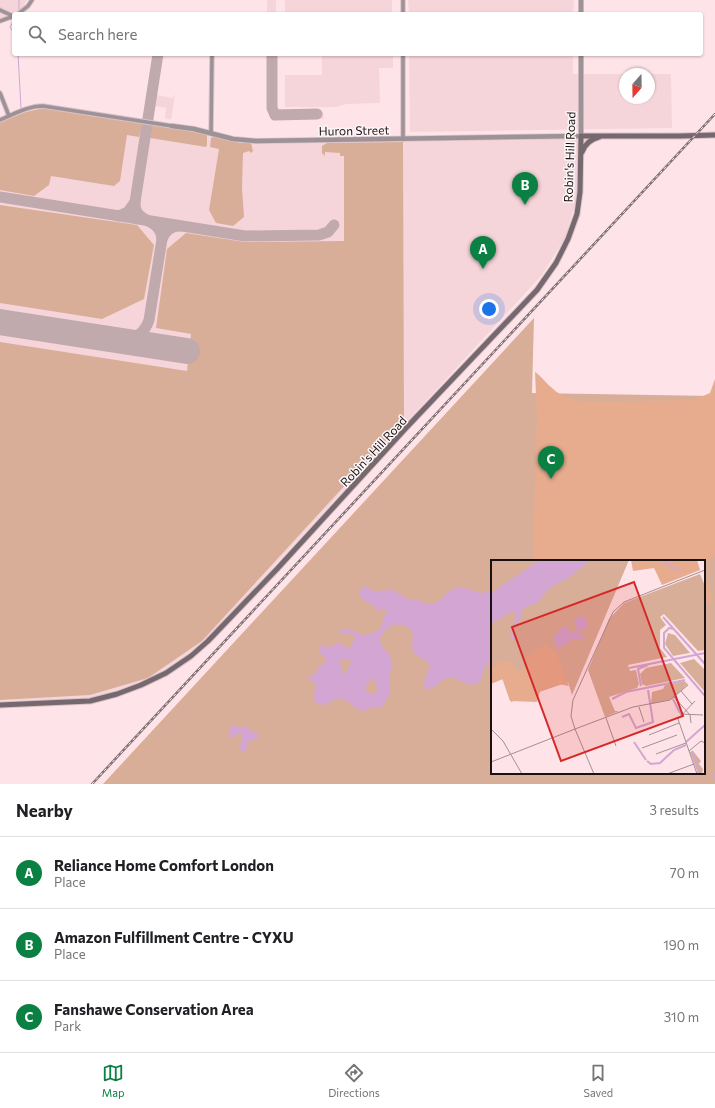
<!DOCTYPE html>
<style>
body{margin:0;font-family:Commissioner,sans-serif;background:#f6f6f6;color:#202124}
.compass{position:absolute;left:619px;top:68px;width:36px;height:36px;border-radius:50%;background:#fff;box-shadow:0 1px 3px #0004;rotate:200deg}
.you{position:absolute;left:489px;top:309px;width:14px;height:14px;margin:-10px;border:3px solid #fff;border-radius:50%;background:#1a73e8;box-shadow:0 0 0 6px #1a73e833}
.badge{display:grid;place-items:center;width:26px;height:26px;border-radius:50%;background:#0b8043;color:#fff;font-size:13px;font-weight:700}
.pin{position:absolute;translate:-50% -33px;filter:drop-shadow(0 1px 2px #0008)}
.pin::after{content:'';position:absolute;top:21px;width:14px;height:12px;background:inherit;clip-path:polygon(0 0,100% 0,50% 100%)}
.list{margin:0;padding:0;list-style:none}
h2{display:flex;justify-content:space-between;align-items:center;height:52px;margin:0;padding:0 16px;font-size:17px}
h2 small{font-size:13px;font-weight:400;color:#757577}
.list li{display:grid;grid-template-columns:26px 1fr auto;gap:12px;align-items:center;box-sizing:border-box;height:72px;padding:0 16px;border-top:1px solid #e0e0e0}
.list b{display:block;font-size:15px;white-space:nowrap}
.list p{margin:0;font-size:13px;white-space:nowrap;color:#757577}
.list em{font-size:13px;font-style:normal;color:#757577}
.icon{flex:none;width:22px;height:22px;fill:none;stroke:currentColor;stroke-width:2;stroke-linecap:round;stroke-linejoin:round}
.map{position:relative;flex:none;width:715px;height:784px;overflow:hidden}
.search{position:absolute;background:#fff;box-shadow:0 1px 3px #0004;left:12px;right:12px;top:12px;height:44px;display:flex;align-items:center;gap:10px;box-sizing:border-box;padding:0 14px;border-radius:4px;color:#757577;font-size:15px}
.sheet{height:268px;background:#fff}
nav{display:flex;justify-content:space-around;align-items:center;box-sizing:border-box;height:56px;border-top:1px solid #e0e0e0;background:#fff;font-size:11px;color:#757577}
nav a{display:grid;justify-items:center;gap:2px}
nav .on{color:#0b8043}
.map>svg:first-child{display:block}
.built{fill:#f6d5da;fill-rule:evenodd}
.green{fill:#d9ae98;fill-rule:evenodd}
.forest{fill:#e7ac8e}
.water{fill:#d3a5d2;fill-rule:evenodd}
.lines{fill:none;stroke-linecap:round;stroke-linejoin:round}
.stream{stroke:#d3a5d2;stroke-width:1}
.taxiway{stroke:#c0aaae;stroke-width:11}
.runway{stroke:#c0aaae;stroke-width:26}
.minor-casing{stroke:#dac2c6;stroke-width:5.5}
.tertiary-casing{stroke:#dac2c6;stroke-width:6}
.secondary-casing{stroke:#dac2c6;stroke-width:7}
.minor{stroke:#9c9297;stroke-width:3.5}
.tertiary{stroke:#9c9297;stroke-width:4.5}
.secondary{stroke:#76686f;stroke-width:5}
.rail-casing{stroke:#827174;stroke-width:2.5}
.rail{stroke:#fdf7f8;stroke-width:1;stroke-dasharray:3;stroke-linecap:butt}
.labels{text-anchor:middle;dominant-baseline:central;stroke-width:3;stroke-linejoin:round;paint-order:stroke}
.street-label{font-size:12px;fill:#1a1113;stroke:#fdf7f8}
.inset-river{fill:none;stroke:#d3a5d2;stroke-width:2}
.inset-road{fill:none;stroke:#a39093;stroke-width:1}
.view{fill:#d62828;fill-opacity:0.15;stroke:#d62828;stroke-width:2}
.inset-edge{fill:none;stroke:#1a1113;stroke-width:2}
</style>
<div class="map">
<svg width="715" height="784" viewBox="0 0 715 784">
<rect width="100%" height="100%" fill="#fee4e8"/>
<g class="built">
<path d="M0,0H27L21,9L0,19Z"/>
<path d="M267,0H276V14H264L267,11Z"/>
<rect x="285" y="0" width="107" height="14"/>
<path d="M408,0H574L573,14H409Z"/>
<path d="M154,54H162L156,95L173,98L174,95H175L171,120L165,118L166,108L154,106L151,125L239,139L579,138V192L565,238L542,275L202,644L148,680L90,698L0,701V117L32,105L142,123Z"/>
<path d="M267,54H276V111L278,113L323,112L324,119L287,120V117H272V111H268Z"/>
<path d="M322,54H393V68H379L380,103L347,104L335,107H285V75H322Z"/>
<path d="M409,54H573V74H671L672,128L410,132ZM625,74H649V98H625Z"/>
</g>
<g class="green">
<path d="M44,108L141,123L142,125L139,137L127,135L120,181L114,186L51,176L49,185L34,196L0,190V122L26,112Z"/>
<path d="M151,124L207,134V145L206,147L150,138Z"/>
<path d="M215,136L240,143H251L253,151L251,153L249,151L243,153L242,188L244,217L233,226L216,223L209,210L219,149L210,147L211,138Z"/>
<path d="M403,142L404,421L202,641L148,678L90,695L0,700V342L187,371L191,334L156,328L167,249L186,233L245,242L344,241V156H340V153L325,152V156L322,153V146L327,143Z"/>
<path d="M0,205L137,225L154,245L144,299L102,319L0,303Z"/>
<path d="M534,318L532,393L715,396V784H103ZM492,561H704V773H492Z"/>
</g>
<g class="forest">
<path d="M535,372C543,378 544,381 551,387C561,397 572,400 586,402L694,400L710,393L715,379V556L704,564V561H536L533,555L537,417Z"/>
<path d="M704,578L709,587L713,600L704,604Z"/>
</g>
<g class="water">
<path d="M364,586L374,591L393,590L410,600H418L427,604H432L441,600L447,593L455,588H464L481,593L492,591V662L485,666L480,682C466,690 460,675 447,678C439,681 433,691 425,689L424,683L430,665C426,658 418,658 413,652C411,645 414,636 412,630C401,623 392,622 384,632C382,634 380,637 380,640C380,647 389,652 391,659C394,666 390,672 389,680C389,685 392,690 389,695C389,696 386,699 385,700V702L382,707L370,708L365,711C355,710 351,702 343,699C331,695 326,714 313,699L316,685L308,678V677L316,673L319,666L326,662V657L319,653V647L321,646L329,647L339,643L350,649L352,643L356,638L353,635L340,633V630L342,629L355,631L361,635L372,634L382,627L383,618L387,611L386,609L378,611L372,604L364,601L361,597L359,593L362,587ZM342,659H349L351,662V664L348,666L347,672L345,674L342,672L340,661ZM372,678C376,680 377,686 377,691L373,694L367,692L365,688Z"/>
<path d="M233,725H236L240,729L245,725L249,729V732H254L259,734L257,739L248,742L247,747L245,751H242L239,748L242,742L241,739L242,735L240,733L232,738L229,736V730Z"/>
</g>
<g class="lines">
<g class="stream">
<path d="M19,11V0"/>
<path d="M14,20L10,27L14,33"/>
<path d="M18,54L21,108"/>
<path d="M714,778L715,773"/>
</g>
<g class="taxiway">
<path d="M272,54V108L275,115L317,114"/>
<path d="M0,197L245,236L319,235L328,232L334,225"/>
<path d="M135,202L158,54"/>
<path d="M118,216L128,212L135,202C134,225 160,216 162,239C165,231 171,226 180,226"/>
<path d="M84,334C107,338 139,350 149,320L162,239"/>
</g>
<path class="runway" d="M0,322L187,351"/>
<g class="minor-casing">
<g id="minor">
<path d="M0,10L13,16"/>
<path d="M18,14L28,6L32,0"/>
<path d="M403,14V0"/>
<path d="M0,21L14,16"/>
<path d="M403,54V139"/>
<path d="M0,93L9,116"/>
<path d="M0,120C14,114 28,106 43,106L172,126"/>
<path d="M211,133L212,54"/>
</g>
</g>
<g class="tertiary-casing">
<g id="tertiary">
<path d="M581,0V14"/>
<path d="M172,126L194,129L233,139L256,141L581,136V54"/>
</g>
</g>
<g class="secondary-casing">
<g id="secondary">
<path d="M582,152C585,144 591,139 599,137"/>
<path d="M0,705L90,701L117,694L141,685L166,673L191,656L208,641L277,569L406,428L537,290L556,263L568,239L577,214L580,192L581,136H680L715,135"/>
</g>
</g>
<use href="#minor" class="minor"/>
<use href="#tertiary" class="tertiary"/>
<use href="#secondary" class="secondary"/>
<g class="rail-casing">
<path id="rail" d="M92,784L715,114"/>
</g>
<use href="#rail" class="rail"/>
</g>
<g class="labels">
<g class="street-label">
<text transform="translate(354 130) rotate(-1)">Huron Street</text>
<text transform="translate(569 157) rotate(-88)">Robin's Hill Road</text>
<text transform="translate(373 451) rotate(-47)">Robin's Hill Road</text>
</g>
</g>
<g transform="translate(491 560)">
<rect width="214" height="214" fill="#fee4e8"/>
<path d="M0,0H138L81,135L77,122L20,142L12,119L0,124ZM209,14L214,26V90L207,91L173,54L169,57L175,65L169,70V88L176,97L137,105L139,111L145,110L148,124L146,128L118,137L124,151H128L114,157L97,110L118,59L133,43ZM177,73L184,75L199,93L182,96L174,84ZM203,99L214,110V132L189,103ZM180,103L194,118L155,126L151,124L149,114L155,108ZM193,121L197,124L181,139L160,144L161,132L172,129L174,125ZM202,191L210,201L208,204L212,209L211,214H207L199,192Z" fill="#d9ae98"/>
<path d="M140,0H206L209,10L171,25L163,8L142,11ZM54,84L66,95L78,126L67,124L49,131L46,142L19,141L11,118L0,123V109L9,102H20L27,112L30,111L37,103L33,98Z" fill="#e7ac8e"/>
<path d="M49,0H100L76,19L58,28L46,43L32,48L30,58L22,68L25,54L22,51L0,64V33ZM94,56L97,66L88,73L94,79L81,80L67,89L62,79L68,70L77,65V70L86,74L87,71L84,67L83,59Z" fill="#d3a5d2"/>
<path class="inset-river" d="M171,0L189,12M172,57L214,104M22,68L20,74L23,80M183,69L178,68L173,73V88L214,136M138,108L214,93M150,126L147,109L157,105M121,139L135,132L194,120M182,139L189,153M131,157L138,154L145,168L162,162L157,130M143,182L155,200M195,182L214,165M201,191L209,214M156,201L160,204L169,203L183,190L195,185"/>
<path class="inset-road" d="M190,131L201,144M183,137L199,155L200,163M204,141L187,159L206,214M148,147L153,162M189,154L212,155M115,158L125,186M0,169L12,181L31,214M158,175L188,163M151,188L186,175M198,191L210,181L214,183M165,194L195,183M0,202L84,169L80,156L82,140L122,52L133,42L214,10M103,214L84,169L142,147L179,140L197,125M176,214L203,204"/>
<path class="view" d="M143,22L192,156L70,201L21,67Z"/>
<rect width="214" height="214" class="inset-edge"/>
</g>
</svg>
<svg class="compass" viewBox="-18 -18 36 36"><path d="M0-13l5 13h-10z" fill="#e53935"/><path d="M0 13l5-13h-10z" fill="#757577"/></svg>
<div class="you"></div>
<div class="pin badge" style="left:483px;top:269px">A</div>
<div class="pin badge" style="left:525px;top:205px">B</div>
<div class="pin badge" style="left:551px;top:479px">C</div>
<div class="search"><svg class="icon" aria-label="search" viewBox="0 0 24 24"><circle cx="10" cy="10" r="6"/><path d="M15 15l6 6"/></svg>Search here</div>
</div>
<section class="sheet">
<h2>Nearby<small>3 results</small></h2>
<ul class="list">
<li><span class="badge">A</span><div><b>Reliance Home Comfort London</b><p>Place</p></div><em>70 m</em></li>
<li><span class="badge">B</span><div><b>Amazon Fulfillment Centre - CYXU</b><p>Place</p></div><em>190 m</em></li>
<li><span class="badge">C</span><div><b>Fanshawe Conservation Area</b><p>Park</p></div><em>310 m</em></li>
</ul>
</section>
<nav>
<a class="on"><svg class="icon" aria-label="map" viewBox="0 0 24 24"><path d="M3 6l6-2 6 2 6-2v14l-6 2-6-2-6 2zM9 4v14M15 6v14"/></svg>Map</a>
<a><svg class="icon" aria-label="directions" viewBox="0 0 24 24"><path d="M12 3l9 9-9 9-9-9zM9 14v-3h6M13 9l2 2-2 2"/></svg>Directions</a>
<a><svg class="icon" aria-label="saved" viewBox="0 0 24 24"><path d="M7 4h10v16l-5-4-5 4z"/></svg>Saved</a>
</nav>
